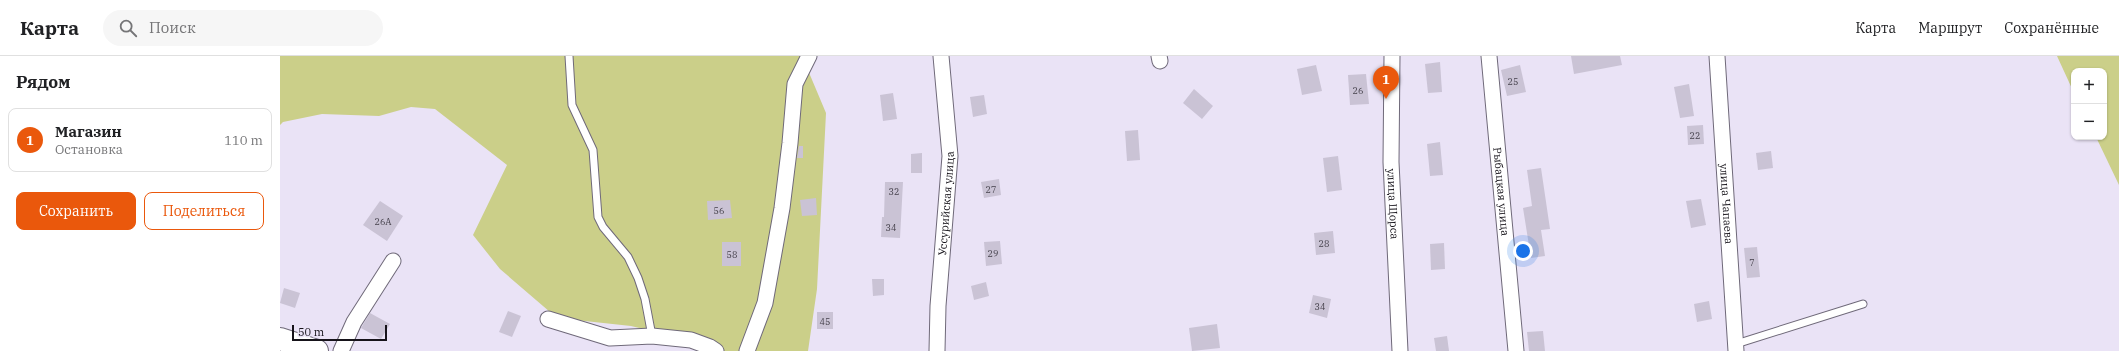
<!DOCTYPE html>
<html lang="ru">
<meta charset="utf-8">
<style>
body{margin:0;font-family:"IBM Plex Serif",serif;background:#f6f6f6;color:#202124}
.controls{position:absolute;right:12px;top:12px;display:grid;overflow:hidden;border-radius:8px;box-shadow:0 1px 3px #0004}
.controls button{width:36px;height:36px;display:grid;place-items:center;padding:0;border:0;border-bottom:1px solid #e0e0e0;background:#fff;color:#202124;font:20px sans-serif}
.scale{position:absolute;left:12px;bottom:10px;width:95px;box-sizing:border-box;padding-left:4px;border:2px solid #16131a;border-top:0;font-size:11px;line-height:14px;white-space:nowrap;color:#16131a;-webkit-text-stroke:3px #eae3f6;paint-order:stroke}
.you{position:absolute;left:1243px;top:195px;width:14px;height:14px;margin:-10px;border:3px solid #fff;border-radius:50%;background:#1a73e8;box-shadow:0 0 0 6px #1a73e833}
.badge{display:grid;place-items:center;width:26px;height:26px;border-radius:50%;background:#ea580c;color:#fff;font-size:13px;font-weight:700}
.pin{position:absolute;translate:-50% -33px;filter:drop-shadow(0 1px 2px #0008)}
.pin::after{content:'';position:absolute;top:21px;width:14px;height:12px;background:inherit;clip-path:polygon(0 0,100% 0,50% 100%)}
.list{margin:0;padding:0;list-style:none}
h2{display:flex;justify-content:space-between;align-items:center;height:52px;margin:0;padding:0 16px;font-size:17px}
h2 small{font-size:13px;font-weight:400;color:#757577}
.list li{display:grid;grid-template-columns:26px 1fr auto;gap:12px;align-items:center;box-sizing:border-box;height:64px;margin:0 8px 8px;padding:0 8px;border:1px solid #e0e0e0;border-radius:8px}
.list b{display:block;font-size:15px;white-space:nowrap}
.list p{margin:0;font-size:13px;white-space:nowrap;color:#757577}
.list em{font-size:13px;font-style:normal;color:#757577}
.actions{display:flex;gap:8px;padding:12px 16px}
.actions a{flex:1;padding:9px 0;border:1px solid #ea580c;border-radius:8px;text-align:center;font-size:14px;color:#ea580c}
.actions .main{background:#ea580c;color:#fff}
.icon{flex:none;width:22px;height:22px;fill:none;stroke:currentColor;stroke-width:2;stroke-linecap:round;stroke-linejoin:round}
.map{position:relative;flex:none;width:1839px;height:295px;overflow:hidden}
header{display:flex;align-items:center;gap:24px;box-sizing:border-box;height:56px;padding:0 20px;background:#fff;border-bottom:1px solid #e0e0e0}
header strong{font-size:19px}
nav{display:flex;gap:22px;margin-inline-start:auto;font-size:14px}
.search{width:280px;height:36px;background:#f6f6f6;display:flex;align-items:center;gap:10px;box-sizing:border-box;padding:0 14px;border-radius:22px;color:#757577;font-size:15px}
main{display:flex}
aside{flex:1;background:#fff}
.map>svg:first-child{display:block}
.green{fill:#cbcf89}
.building{fill:#cac3d5}
.lines{fill:none;stroke-linecap:round;stroke-linejoin:round}
.lane-casing{stroke:#6f6979;stroke-width:9}
.street-casing{stroke:#6f6979;stroke-width:17}
.primary-casing{stroke:#6f6979;stroke-width:24}
.lane{stroke:#fff;stroke-width:7}
.street{stroke:#fff;stroke-width:15}
.primary{stroke:#fff;stroke-width:22}
.labels{text-anchor:middle;dominant-baseline:central;stroke-width:3;stroke-linejoin:round;paint-order:stroke}
.number-label{font-size:9px;fill:#433f49}
.street-label{font-size:11px;fill:#16131a;stroke:#eae3f6}
</style>
<header>
<strong>Карта</strong>
<div class="search"><svg class="icon" aria-label="search" viewBox="0 0 24 24"><circle cx="10" cy="10" r="6"/><path d="M15 15l6 6"/></svg>Поиск</div>
<nav><a>Карта</a><a>Маршрут</a><a>Сохранённые</a></nav>
</header>
<main>
<aside>
<h2>Рядом<small></small></h2>
<ul class="list">
<li><span class="badge">1</span><div><b>Магазин</b><p>Остановка</p></div><em>110 m</em></li>
</ul>
<div class="actions"><a class="main">Сохранить</a><a>Поделиться</a></div>
</aside>
<div class="map">
<svg width="1839" height="295" viewBox="0 0 1839 295">
<rect width="100%" height="100%" fill="#eae3f6"/>
<g class="green">
<path d="M0,0H522L546,57L537,233L528,295H431L417,286L351,270L277,262L220,213L193,179L227,109L155,53L131,51L99,60L42,58L3,66L0,69Z"/>
<path d="M1777,0H1839V129L1816,81H1824V15H1794V37Z"/>
</g>
<g class="building">
<path d="M1291,0H1340L1342,9L1294,18Z"/>
<path d="M1160,6L1162,36L1148,37L1145,8Z"/>
<path d="M1036,9L1042,35L1022,39L1017,13Z"/>
<path d="M1240,9L1246,36L1227,40L1221,14Z"/>
<path d="M1086,18L1089,48L1070,49L1068,19Z"/>
<path d="M1409,28L1414,60L1400,62L1394,31Z"/>
<path d="M914,33L933,50L922,63L903,47Z"/>
<path d="M613,37L617,63L603,65L600,39Z"/>
<path d="M704,39L707,58L693,61L690,41Z"/>
<path d="M1423,69L1424,88L1408,89L1407,70Z"/>
<path d="M858,74L860,104L847,105L845,75Z"/>
<path d="M1160,86L1163,119L1150,120L1147,88Z"/>
<path d="M519,90H523V102H517Z"/>
<path d="M1491,95L1493,112L1478,114L1476,97Z"/>
<path d="M642,97V117H631V98Z"/>
<path d="M1058,100L1062,134L1047,136L1043,102Z"/>
<path d="M1261,112L1270,173L1261,174L1265,200L1251,202L1243,152L1252,150L1247,114Z"/>
<path d="M719,123L721,139L704,142L701,126Z"/>
<path d="M605,126H623L620,182L601,181L602,161H604Z"/>
<path d="M536,142L537,159L522,160L520,144Z"/>
<path d="M1421,143L1426,169L1411,172L1406,145Z"/>
<path d="M450,144L452,162L428,164L427,145Z"/>
<path d="M100,145L123,160L107,185L83,169Z"/>
<path d="M1053,175L1055,197L1036,199L1034,177Z"/>
<path d="M720,185L722,208L706,210L704,186Z"/>
<rect x="442" y="186" width="19" height="24"/>
<path d="M1164,187L1165,213L1151,214L1150,188Z"/>
<path d="M1477,191L1480,221L1467,222L1464,192Z"/>
<path d="M592,223H604V239L593,240Z"/>
<path d="M706,226L709,240L694,244L691,230Z"/>
<path d="M4,232L20,237L15,252L0,247Z"/>
<path d="M1033,239L1051,243L1047,262L1029,257Z"/>
<path d="M1429,245L1432,263L1417,266L1414,248Z"/>
<path d="M228,255L241,260L232,281L219,276Z"/>
<rect x="537" y="256" width="16" height="17"/>
<path d="M90,257L110,268L101,283L81,272Z"/>
<path d="M937,268L940,292L912,295L909,272Z"/>
<path d="M1263,275L1265,295H1249L1247,276Z"/>
<path d="M1167,280L1169,295H1156L1154,282Z"/>
</g>
<g class="lines">
<g class="lane-casing">
<g id="lane">
<path d="M289,0L292,49L313,94L318,161L323,171L348,201L358,222L365,243L372,280"/>
<path d="M1456,288L1583,248"/>
</g>
</g>
<g class="street-casing">
<g id="street">
<path d="M879,0L880,5"/>
<path id="s1" d="M1112,0L1111,106L1120,295"/>
<path id="s2" d="M1209,0L1236,295"/>
<path id="s3" d="M1437,0L1456,295"/>
<path d="M268,263L330,282L372,280L411,284L430,291L436,295"/>
<path d="M61,295L74,266L113,205"/>
<path d="M467,295L485,247L502,152L510,87L515,28L529,0"/>
<path id="s4" d="M657,295L658,250L670,100L661,0"/>
</g>
</g>
<g class="primary-casing">
<path id="primary" d="M0,283L37,295"/>
</g>
<use href="#lane" class="lane"/>
<use href="#street" class="street"/>
<use href="#primary" class="primary"/>
</g>
<g class="labels">
<g class="number-label">
<text x="1233" y="25">25</text>
<text x="1078" y="34">26</text>
<text x="1415" y="79">22</text>
<text x="711" y="133">27</text>
<text x="614" y="135">32</text>
<text x="439" y="154">56</text>
<text x="103" y="165">26А</text>
<text x="611" y="171">34</text>
<text x="1044" y="187">28</text>
<text x="713" y="197">29</text>
<text x="452" y="198">58</text>
<text x="1472" y="206">7</text>
<text x="1040" y="250">34</text>
<text x="545" y="265">45</text>
</g>
<g class="street-label">
<text stroke="none"><textPath href="#s2" startOffset="136">Рыбацкая улица</textPath></text>
<text stroke="none"><textPath href="#s4" startOffset="148">Уссурийская улица</textPath></text>
<text stroke="none"><textPath href="#s3" startOffset="148">улица Чапаева</textPath></text>
<text stroke="none"><textPath href="#s1" startOffset="148">улица Щорса</textPath></text>
</g>
</g>
</svg>
<div class="controls">
<button>+</button>
<button>−</button>
</div>
<div class="scale">50 m</div>
<div class="you"></div>
<div class="pin badge" style="left:1106px;top:43px">1</div>
</div>
</main>
